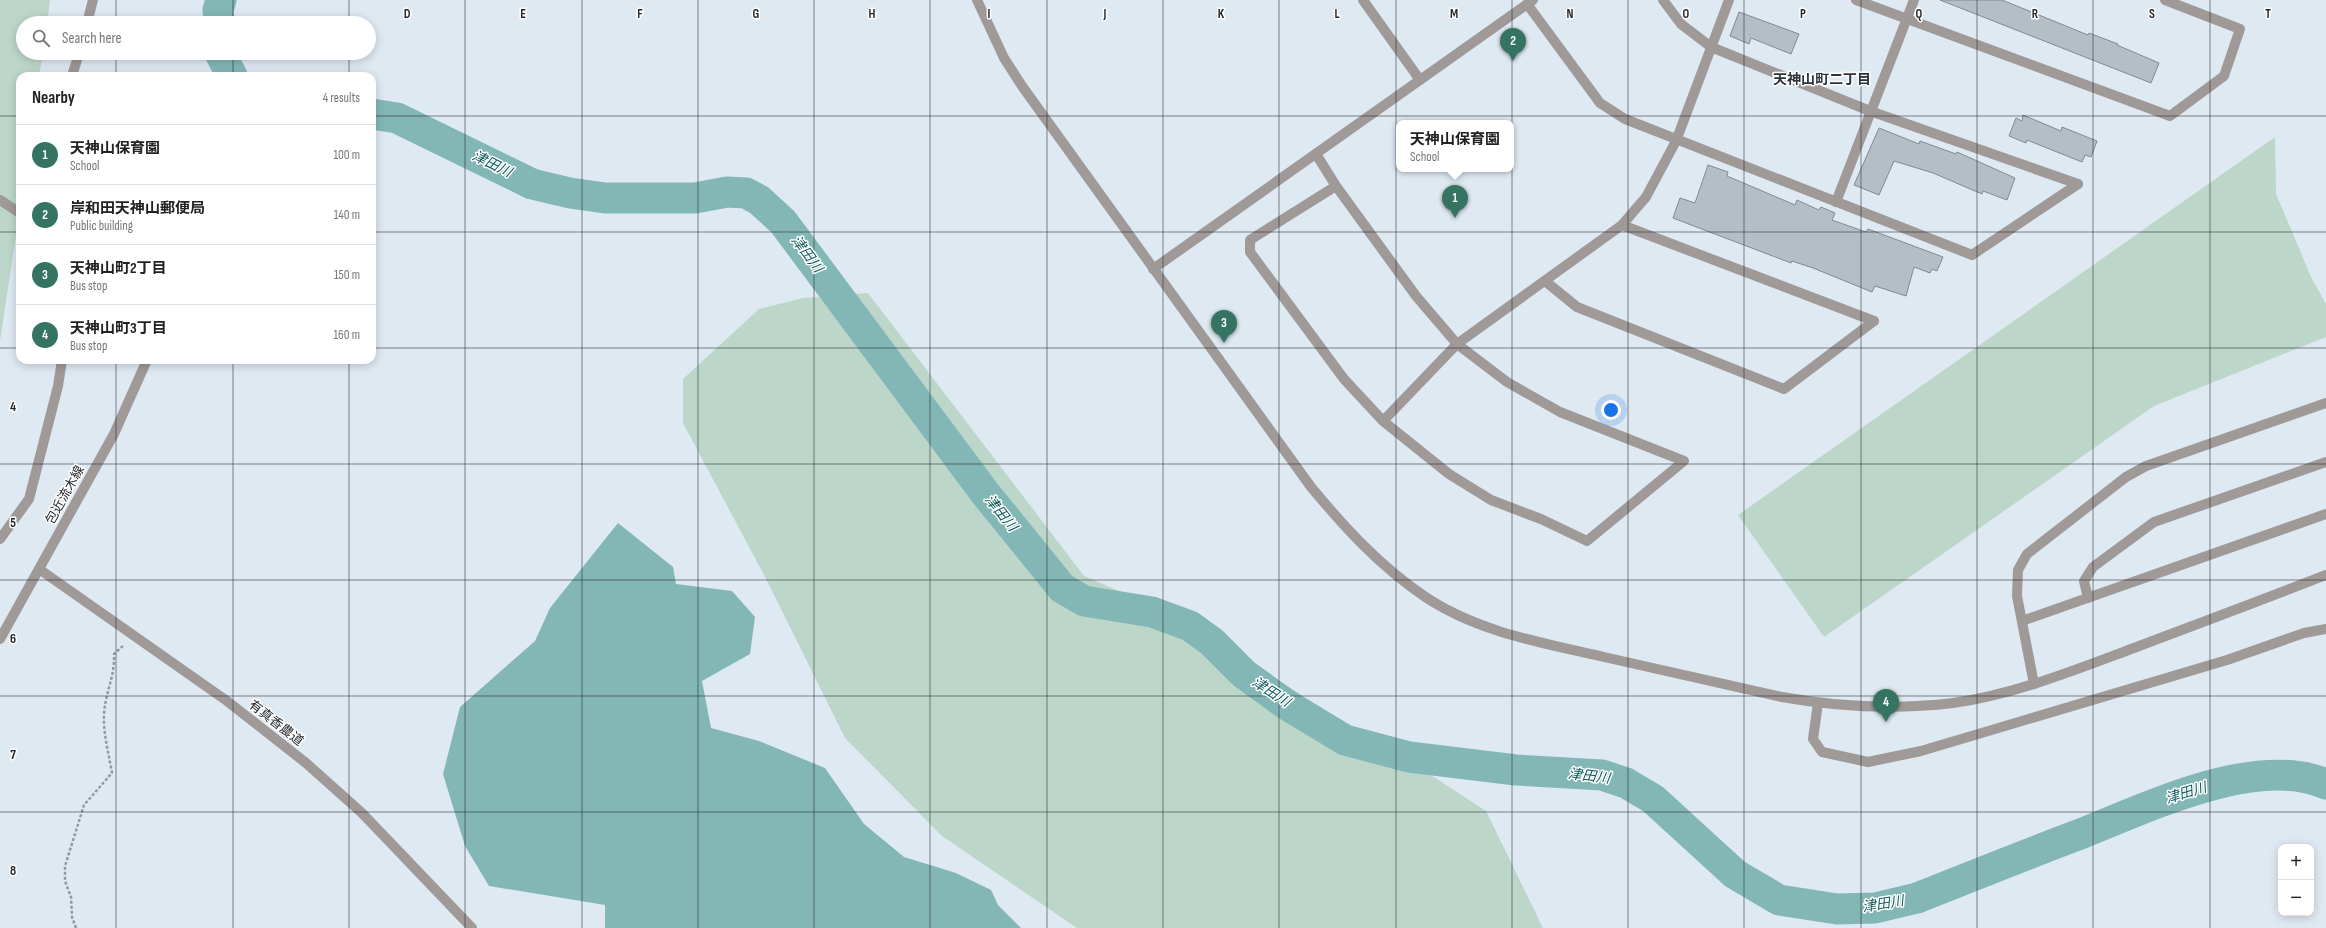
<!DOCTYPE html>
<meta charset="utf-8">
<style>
body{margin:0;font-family:"Sofia Sans Condensed","Noto Sans JP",sans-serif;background:#f6f6f6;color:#222}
.controls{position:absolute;right:12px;bottom:12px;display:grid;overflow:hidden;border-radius:8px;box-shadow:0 2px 10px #0003}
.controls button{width:36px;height:36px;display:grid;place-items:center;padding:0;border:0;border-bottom:1px solid #e0e0e0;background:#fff;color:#222;font:20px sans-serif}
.you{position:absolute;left:1611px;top:410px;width:14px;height:14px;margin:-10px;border:3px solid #fff;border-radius:50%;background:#1a73e8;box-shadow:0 0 0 6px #1a73e833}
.badge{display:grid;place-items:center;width:26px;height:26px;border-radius:50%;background:#357462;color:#fff;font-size:13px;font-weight:700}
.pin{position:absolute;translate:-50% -33px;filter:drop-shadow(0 1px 2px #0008)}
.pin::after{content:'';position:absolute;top:21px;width:14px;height:12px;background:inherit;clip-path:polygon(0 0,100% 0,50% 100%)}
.popup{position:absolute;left:1396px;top:120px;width:118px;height:52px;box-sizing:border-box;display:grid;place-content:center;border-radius:8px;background:#fff;filter:drop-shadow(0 1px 3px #0005);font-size:13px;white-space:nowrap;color:#767676}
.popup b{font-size:15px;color:#222}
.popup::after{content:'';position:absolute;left:50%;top:100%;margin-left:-8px;border:8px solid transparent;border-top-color:#fff}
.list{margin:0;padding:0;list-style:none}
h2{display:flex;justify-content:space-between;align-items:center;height:52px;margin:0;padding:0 16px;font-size:17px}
h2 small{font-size:13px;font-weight:400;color:#767676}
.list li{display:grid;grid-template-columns:26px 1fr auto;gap:12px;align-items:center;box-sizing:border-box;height:60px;padding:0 16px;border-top:1px solid #e0e0e0}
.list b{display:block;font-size:15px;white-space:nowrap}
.list p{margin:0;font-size:13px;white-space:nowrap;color:#767676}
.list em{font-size:13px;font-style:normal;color:#767676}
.icon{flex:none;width:22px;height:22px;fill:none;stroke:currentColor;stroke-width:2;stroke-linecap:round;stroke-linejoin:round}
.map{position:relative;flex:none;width:2326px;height:928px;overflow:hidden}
.search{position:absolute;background:#fff;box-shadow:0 2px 10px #0003;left:16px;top:16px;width:360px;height:44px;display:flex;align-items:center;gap:10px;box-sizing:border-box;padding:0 14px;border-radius:22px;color:#767676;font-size:15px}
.panel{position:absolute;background:#fff;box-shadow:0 2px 10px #0003;left:16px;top:72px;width:360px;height:292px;border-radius:12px}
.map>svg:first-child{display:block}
.green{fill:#bcd7c9}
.water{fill:#82b7b6}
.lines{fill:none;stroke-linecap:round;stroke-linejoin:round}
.river{stroke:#82b7b6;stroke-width:31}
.building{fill:#b5bec7;stroke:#818a92}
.path{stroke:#9299a0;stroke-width:2.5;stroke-dasharray:3 2;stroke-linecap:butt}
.minor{stroke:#9f9998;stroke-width:10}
.grid{fill:none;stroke:#24272b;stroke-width:1;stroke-opacity:0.55}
.labels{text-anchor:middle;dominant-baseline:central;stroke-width:3;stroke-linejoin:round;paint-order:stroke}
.street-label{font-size:13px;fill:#24272b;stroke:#fff}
.neighbourhood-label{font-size:14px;font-weight:bold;fill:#2c333b;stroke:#fff}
.water-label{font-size:14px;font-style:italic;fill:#0e5a5b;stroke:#fff}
.grid-label{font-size:13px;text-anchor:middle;font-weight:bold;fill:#24272b;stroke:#fff;stroke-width:3;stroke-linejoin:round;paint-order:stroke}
</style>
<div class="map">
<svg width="2326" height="928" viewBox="0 0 2326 928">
<rect width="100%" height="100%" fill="#dfe9f2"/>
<g class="green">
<path d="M0,0H50L47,23H23V53H43L39,76H20V209L0,341Z"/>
<path d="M2275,137L2276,194L2312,279L2326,304V337L2154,406L1824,637L1738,515Z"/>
<path d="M868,293L1084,576L1187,620L1312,702L1420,768L1486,811L1543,928H1077L942,836L845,738L764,575L683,423V379L759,309L803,298Z"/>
</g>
<path class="water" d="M618,523L673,567L676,584L732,591L755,617L750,654L702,681L711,728L759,741L825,768L864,824L904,857L956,873L991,890L998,905L1021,928H605V905L489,886L465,846L443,774L460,707L535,641L550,608Z"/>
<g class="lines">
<g class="river">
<path d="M219,23L218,10L221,0"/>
<path d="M220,53L232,76"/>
<path d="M372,114L397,118L532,184L570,193L605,198H695L727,192L746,193L759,200L783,222L985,493L1062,588L1084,601L1152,612L1190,626L1212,642L1244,674L1287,705L1345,740L1409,757L1516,770L1602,775L1626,783L1653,799L1735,874L1779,900L1837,909L1875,908L1917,898C1972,876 2027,854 2083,833C2148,807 2257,754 2326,784"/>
</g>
</g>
<g class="building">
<path d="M1940,0H2002L2088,35L2089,33L2118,44L2117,45L2159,63L2151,83Z"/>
<path d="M1739,12L1799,34L1791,54L1751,38L1749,44L1730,36Z"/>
<path d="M2023,115L2061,131L2062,127L2097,141L2091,157L2085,155L2082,162L2027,140L2026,143L2009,136L2016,118L2022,121Z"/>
<path d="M1879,128L1919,144L1920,141L1956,154L1957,152L2015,178L2007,200L1983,191L1982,194L1933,173L1894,161L1879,195L1854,185Z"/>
<path d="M1708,165L1728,172L1727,176L1795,205L1797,200L1819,210L1821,207L1835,213L1832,220L1866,232L1868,229L1943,257L1937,271L1932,269L1930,273L1914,267L1906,296L1875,286L1872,292L1813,268L1792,261L1791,263L1673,218L1680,198L1695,203Z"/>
</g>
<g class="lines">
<path class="path" d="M76,928L72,917L71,897L65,881V866L84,805L112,773C109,755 103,733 104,715C105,692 115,678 114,654L124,645"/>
<g class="minor">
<path d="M977,0L1004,58L1022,86L1311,487C1345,528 1380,566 1424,596C1477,632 1543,643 1604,657C1663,670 1722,683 1782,697C1838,707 1895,710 1953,703C2016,694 2075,670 2134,648C2198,624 2262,600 2326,575"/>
<path d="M1363,0L1420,80"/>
<path d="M1663,0L1681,24L1711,47L1870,111L2078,184"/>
<path d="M1856,0L2170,116L2224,76L2240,29L2165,0"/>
<path d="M1527,4L1600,103L1625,119L1972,255L2078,184"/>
<path d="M87,23L93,0"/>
<path d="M72,76L79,53"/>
<path d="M1316,154L1336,186L1416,296L1457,344L1507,382L1560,412L1684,461L1587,541L1541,519L1491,500L1449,474L1383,421L1344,379L1250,252V240L1336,186"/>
<path d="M0,200L20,213"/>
<path d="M1836,202L1914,0"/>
<path d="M1622,225L1874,321"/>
<path d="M1153,269L1533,0"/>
<path d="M1545,281L1577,307L1784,389L1874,321"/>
<path d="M1383,421L1457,344L1622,225L1646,197L1676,141L1729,0"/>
<path d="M0,539L29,499L58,386L62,360"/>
<path d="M39,569L227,701L306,763L362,813L472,928"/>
<path d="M2088,598L2084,581L2093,567L2154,522L2326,462"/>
<path d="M2022,621L2326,514"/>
<path d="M0,639L114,434L147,360"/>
<path d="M2034,684L2017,596L2018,570L2027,554L2126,477L2146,466L2326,403"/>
<path d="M1818,703L1813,739L1822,752L1868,762L1921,751L2227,660L2304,633L2326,629"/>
</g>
</g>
<path class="grid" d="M116,0V23M233,0V23M349,0V23M465,0V928M582,0V928M698,0V928M814,0V928M930,0V928M1047,0V928M1163,0V928M1279,0V928M1396,0V928M1512,0V928M1628,0V928M1744,0V928M1861,0V928M1977,0V928M2093,0V928M2210,0V928M116,53V76M233,53V76M349,53V76M0,116H20M372,116H2326M0,232H20M372,232H2326M0,348H20M372,348H2326M116,360V928M233,360V928M349,360V928M0,464H2326M0,580H2326M0,696H2326M0,812H2326"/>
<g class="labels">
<g class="street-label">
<text transform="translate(65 495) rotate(-61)">包近流木線</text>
<text transform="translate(276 723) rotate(38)">有真香農道</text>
</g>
<g class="neighbourhood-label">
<text x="1822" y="79">天神山町二丁目</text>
</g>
<g class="water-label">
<text transform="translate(492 164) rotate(26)">津田川</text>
<text transform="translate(807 254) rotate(53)">津田川</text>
<text transform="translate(1001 513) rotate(51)">津田川</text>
<text transform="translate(1271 692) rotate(33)">津田川</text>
<text transform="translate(1589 776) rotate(7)">津田川</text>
<text transform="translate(2186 793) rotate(-17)">津田川</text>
<text transform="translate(1883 904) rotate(-9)">津田川</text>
</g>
</g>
<g class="grid-label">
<text x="407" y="18">D</text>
<text x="523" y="18">E</text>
<text x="640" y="18">F</text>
<text x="756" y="18">G</text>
<text x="872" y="18">H</text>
<text x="989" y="18">I</text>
<text x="1105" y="18">J</text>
<text x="1221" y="18">K</text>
<text x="1337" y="18">L</text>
<text x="1454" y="18">M</text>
<text x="1570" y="18">N</text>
<text x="1686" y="18">O</text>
<text x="1803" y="18">P</text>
<text x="1919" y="18">Q</text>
<text x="2035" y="18">R</text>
<text x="2152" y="18">S</text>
<text x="2268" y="18">T</text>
<text x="13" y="411">4</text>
<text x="13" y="527">5</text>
<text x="13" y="643">6</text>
<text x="13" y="759">7</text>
<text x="13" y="875">8</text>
</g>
</svg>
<div class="controls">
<button>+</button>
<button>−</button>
</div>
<div class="you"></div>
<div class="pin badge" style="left:1455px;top:218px">1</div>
<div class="popup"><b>天神山保育園</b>School</div>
<div class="pin badge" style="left:1513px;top:61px">2</div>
<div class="pin badge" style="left:1224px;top:343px">3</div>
<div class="pin badge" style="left:1886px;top:722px">4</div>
<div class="search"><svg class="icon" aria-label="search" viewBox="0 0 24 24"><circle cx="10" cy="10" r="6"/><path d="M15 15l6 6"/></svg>Search here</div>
<section class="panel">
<h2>Nearby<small>4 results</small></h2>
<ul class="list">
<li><span class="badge">1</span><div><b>天神山保育園</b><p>School</p></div><em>100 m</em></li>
<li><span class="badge">2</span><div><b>岸和田天神山郵便局</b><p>Public building</p></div><em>140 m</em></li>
<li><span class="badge">3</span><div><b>天神山町2丁目</b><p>Bus stop</p></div><em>150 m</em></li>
<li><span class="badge">4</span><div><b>天神山町3丁目</b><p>Bus stop</p></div><em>160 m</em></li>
</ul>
</section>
</div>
